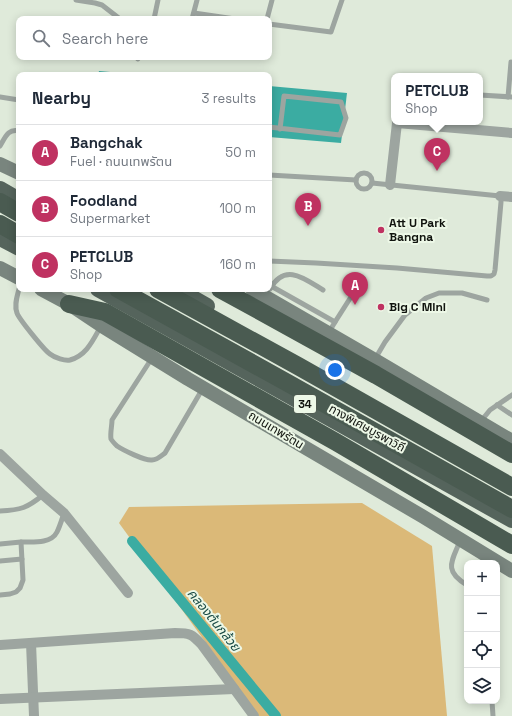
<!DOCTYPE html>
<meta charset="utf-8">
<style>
body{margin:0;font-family:"Space Grotesk","Noto Sans Thai",sans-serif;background:#f6f6f7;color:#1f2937}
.controls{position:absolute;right:12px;bottom:12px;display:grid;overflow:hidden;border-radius:8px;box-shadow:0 2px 10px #0003}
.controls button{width:36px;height:36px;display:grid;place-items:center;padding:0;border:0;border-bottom:1px solid #e0e1e3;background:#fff;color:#1f2937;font:20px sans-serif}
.you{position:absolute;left:335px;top:370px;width:14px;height:14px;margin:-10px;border:3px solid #fff;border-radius:50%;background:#1a73e8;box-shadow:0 0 0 6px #1a73e833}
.badge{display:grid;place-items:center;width:26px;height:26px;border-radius:50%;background:#bf3261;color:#fff;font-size:13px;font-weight:700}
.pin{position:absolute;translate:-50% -33px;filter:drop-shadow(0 1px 2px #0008)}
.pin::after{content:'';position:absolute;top:21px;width:14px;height:12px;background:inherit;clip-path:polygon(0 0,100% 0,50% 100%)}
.popup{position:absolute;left:391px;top:73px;width:92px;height:52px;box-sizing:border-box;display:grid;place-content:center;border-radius:8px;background:#fff;filter:drop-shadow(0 1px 3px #0005);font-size:13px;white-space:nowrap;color:#747a83}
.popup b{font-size:15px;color:#1f2937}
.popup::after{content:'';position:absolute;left:50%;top:100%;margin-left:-8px;border:8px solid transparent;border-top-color:#fff}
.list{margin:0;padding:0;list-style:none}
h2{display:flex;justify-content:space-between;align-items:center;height:52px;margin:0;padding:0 16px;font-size:17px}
h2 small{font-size:13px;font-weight:400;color:#747a83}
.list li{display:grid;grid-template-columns:26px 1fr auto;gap:12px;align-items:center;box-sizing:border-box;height:56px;padding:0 16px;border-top:1px solid #e0e1e3}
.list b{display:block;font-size:15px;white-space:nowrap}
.list p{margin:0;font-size:13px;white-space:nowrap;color:#747a83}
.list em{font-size:13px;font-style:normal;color:#747a83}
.icon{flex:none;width:22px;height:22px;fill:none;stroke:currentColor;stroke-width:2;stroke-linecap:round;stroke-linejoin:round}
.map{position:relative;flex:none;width:512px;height:716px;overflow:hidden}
.search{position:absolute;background:#fff;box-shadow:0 2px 10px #0003;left:16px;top:16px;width:256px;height:44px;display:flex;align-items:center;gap:10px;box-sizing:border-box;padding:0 14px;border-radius:8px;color:#747a83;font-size:15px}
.panel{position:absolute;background:#fff;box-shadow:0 2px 10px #0003;left:16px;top:72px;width:256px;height:220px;border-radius:8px}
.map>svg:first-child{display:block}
.green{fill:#dbb978}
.water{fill:#3baca2}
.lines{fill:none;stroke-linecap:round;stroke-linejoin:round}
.canal{stroke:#3baca2;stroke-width:10}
.service{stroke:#9da5a0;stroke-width:5}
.minor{stroke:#9da5a0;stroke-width:10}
.secondary{stroke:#79857e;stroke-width:14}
.trunk{stroke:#55645c;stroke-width:16}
.motorway{stroke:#4a5b51;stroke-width:18}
.poi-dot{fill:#bf3261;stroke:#edf8e7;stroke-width:1.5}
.labels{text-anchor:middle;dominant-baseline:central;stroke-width:4;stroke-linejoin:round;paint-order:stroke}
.shield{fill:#edf8e7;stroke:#52584f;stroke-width:1}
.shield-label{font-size:11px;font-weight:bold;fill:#10130e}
.poi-label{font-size:12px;font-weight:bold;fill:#10130e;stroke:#edf8e7;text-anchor:start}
.street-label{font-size:12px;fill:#10130e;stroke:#edf8e7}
.water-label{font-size:13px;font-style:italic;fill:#194a45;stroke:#edf8e7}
</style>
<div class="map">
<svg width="512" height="716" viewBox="0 0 512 716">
<rect width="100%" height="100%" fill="#dfeada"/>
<path class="green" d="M362,503L432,546L447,716H259L119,523L129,507Z"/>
<g class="water">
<path d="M99,71L144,75H98Z"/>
<path d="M269,86L347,93L341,143L269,137Z"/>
</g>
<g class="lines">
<path class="canal" d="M132,541L276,716"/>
<g class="service">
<path d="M76,0L95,3L102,5L120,19"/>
<path d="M194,13L235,19"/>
<path d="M154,19L158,0"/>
<path d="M192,19L197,0"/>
<path d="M267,19L272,0"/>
<path d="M269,24L331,32L342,0"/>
<path d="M138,59L139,57"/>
<path d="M480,95L512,97"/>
<path d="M0,97L19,100"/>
<path d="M508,97L511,62"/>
<path d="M269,127L340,135L346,118L341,102L284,96L280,129"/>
<path d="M0,146C5,138 8,128 19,131"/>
<circle cx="364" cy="181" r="8"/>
<path d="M269,175L356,180"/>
<path d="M269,261L316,263L397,268L487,276H491L494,274L495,270L501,202V198L500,196L372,183"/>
<path d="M271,286L335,322L329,332"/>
<path d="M19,289C17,297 14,305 17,313C19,319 45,351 50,354C55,358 65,361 70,360C87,355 93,340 101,326"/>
<path d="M270,289C285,262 305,279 323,290"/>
<path d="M335,322L363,278"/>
<path d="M152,358L112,420C112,426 110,433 111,439C112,441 115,444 117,446C123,450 145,461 152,460C157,460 161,456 165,453L203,388"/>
<path d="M375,359L385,342L405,315L426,298L439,293H462L487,300"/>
<path d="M497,405L512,415"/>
<path d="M481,421L490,410L512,395"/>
<path d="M0,511C21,510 27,508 43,495"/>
<path d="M460,541C452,561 443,571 467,585"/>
<path d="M0,544L21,542"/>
<path d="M0,561L22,559"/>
<path d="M0,595L10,594L16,592L20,588L23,580L21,542C33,542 51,544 57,532C60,526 62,519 64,513"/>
<path d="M492,701L493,716"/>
</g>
<g class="minor">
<path d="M390,185L397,123L512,133"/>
<path d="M500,196L512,197"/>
<path d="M0,454L43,495L64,513L128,593"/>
<path d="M31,643L34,716"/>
<path d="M0,645L175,633C190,633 192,634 202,645L254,716"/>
<path d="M0,699L234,689"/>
</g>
<g class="secondary">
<path d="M0,164L19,173"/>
<path d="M0,268L19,278"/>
<path d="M41,289L69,304L102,326L188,379L422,516L512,571"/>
<path d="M252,289L375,360L512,441"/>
</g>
<g class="trunk">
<path d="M0,189L19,200"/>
<path d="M0,238L19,248"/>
<path d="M98,289L512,520"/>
<path d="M177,289L207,306"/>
</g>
<g class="motorway">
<path d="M0,202L19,213"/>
<path d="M0,224L19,235"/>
<path d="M118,289L286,382L512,509"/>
<path d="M158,289L298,366L512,487"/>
<path d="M220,289L376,375L512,454"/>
<path d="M69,304L105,312L336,442L512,545"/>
</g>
</g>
<g class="poi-dot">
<circle cx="381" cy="230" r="4"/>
<circle cx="381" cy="307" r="4"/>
</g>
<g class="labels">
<rect class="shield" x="294" y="395" width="22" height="18" rx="3"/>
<g class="shield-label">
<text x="305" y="404">34</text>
</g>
<g class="poi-label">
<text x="389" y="223">Att U Park<tspan x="389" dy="14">Bangna</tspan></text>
<text x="389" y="307">Big C Mini</text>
</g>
<g class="street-label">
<text transform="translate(367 428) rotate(29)">ทางพิเศษบูรพาวิถี</text>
<text transform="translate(276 430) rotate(31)">ถนนเทพรัตน</text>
</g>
<g class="water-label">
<text transform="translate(214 620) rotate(51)">คลองต้นกล้วย</text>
</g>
</g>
</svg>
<div class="controls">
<button>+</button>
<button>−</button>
<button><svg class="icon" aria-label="locate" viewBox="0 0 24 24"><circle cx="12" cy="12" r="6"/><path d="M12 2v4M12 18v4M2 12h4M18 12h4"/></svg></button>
<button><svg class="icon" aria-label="layers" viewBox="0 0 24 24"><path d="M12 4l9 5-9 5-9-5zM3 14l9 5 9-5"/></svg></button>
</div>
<div class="you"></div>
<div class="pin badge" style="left:355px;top:305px">A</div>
<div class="pin badge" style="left:308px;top:226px">B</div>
<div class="pin badge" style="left:437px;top:171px">C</div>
<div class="popup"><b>PETCLUB</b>Shop</div>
<div class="search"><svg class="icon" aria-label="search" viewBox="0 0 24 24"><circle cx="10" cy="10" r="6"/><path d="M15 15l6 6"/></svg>Search here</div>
<section class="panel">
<h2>Nearby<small>3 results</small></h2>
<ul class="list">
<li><span class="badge">A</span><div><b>Bangchak</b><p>Fuel · ถนนเทพรัตน</p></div><em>50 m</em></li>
<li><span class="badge">B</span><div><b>Foodland</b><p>Supermarket</p></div><em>100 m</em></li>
<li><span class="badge">C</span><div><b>PETCLUB</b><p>Shop</p></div><em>160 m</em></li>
</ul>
</section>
</div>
